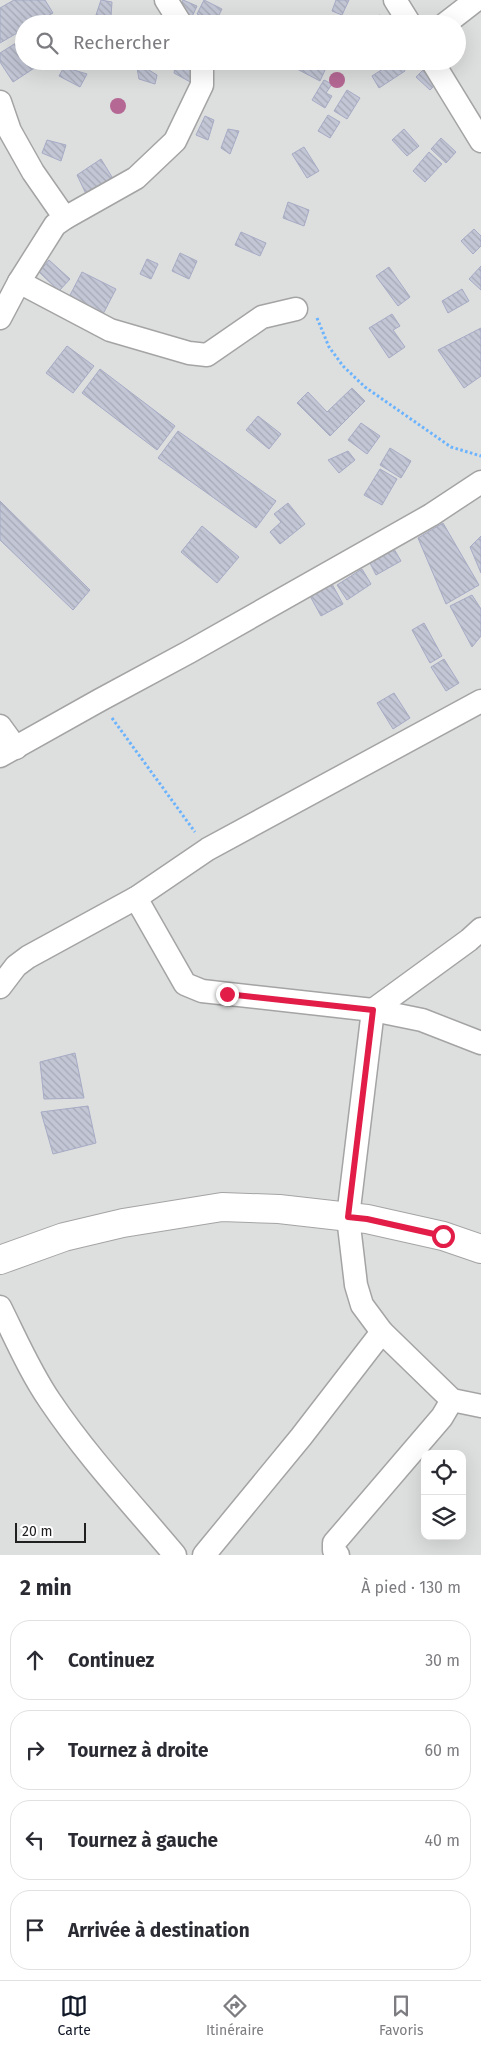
<!DOCTYPE html>
<html lang="fr">
<meta charset="utf-8">
<style>
body{margin:0;font-family:"Fira Sans",sans-serif;background:#f7f7f7;color:#2b2b33}
.controls{position:absolute;right:15px;bottom:15px;display:grid;overflow:hidden;border-radius:10px;box-shadow:0 5px 20px #0002}
.controls button{width:45px;height:45px;display:grid;place-items:center;padding:0;border:0;border-bottom:1px solid #e1e1e2;background:#fff;color:#2b2b33;font:25px sans-serif}
.scale{position:absolute;left:15px;bottom:12px;width:71px;box-sizing:border-box;padding-left:5px;border:2px solid #202020;border-top:0;font-size:14px;line-height:18px;white-space:nowrap;color:#202020;-webkit-text-stroke:4px #fff;paint-order:stroke}
.stop{position:absolute;width:15px;height:15px;margin:-11px;border:4px solid #e11d48;border-radius:50%;background:#fff}
.stop.end{background:#e11d48;border-color:#fff;box-shadow:0 1px 5px #0008}
.list{margin:0;padding:0;list-style:none}
h2{display:flex;justify-content:space-between;align-items:center;height:65px;margin:0;padding:0 20px;font-size:21px}
h2 small{font-size:16px;font-weight:400;color:#7c7c81}
.list li{display:grid;grid-template-columns:32px 1fr auto;gap:15px;align-items:center;box-sizing:border-box;height:80px;margin:0 10px 10px;padding:0 10px;border:1px solid #e1e1e2;border-radius:20px}
.list b{display:block;font-size:19px;white-space:nowrap}
.list em{font-size:16px;font-style:normal;color:#7c7c81}
.icon{flex:none;width:28px;height:28px;fill:none;stroke:currentColor;stroke-width:2;stroke-linecap:round;stroke-linejoin:round}
.map{position:relative;flex:none;width:481px;height:1555px;overflow:hidden}
.search{position:absolute;background:#fff;box-shadow:0 5px 20px #0002;left:15px;right:15px;top:15px;height:55px;display:flex;align-items:center;gap:12px;box-sizing:border-box;padding:0 18px;border-radius:28px;color:#7c7c81;font-size:19px}
.sheet{height:425px;background:#fff}
nav{display:flex;justify-content:space-around;align-items:center;box-sizing:border-box;height:70px;border-top:1px solid #e1e1e2;background:#fff;font-size:14px;color:#7c7c81}
nav a{display:grid;justify-items:center;gap:2px}
nav .on{color:#111827}
.map>svg:first-child{display:block}
.residential{fill:#dddede;fill-rule:evenodd}
.building{fill:url(#building-back-hatch);stroke:#a7abc5}
.lines{fill:none;stroke-linecap:round;stroke-linejoin:round}
.minor-casing{stroke:#a4a4a4;stroke-width:25}
.tertiary-casing{stroke:#a4a4a4;stroke-width:30}
.path{stroke:#6ab3ff;stroke-width:3;stroke-dasharray:2.5 2.5;stroke-linecap:butt}
.minor{stroke:#fff;stroke-width:22}
.tertiary{stroke:#fff;stroke-width:28}
.tree{fill:#b56894}
.route{stroke:#e11d48;stroke-width:6}
</style>
<div class="map">
<svg width="481" height="1555" viewBox="0 0 481 1555">
<defs>
<pattern id="building-back-hatch" width="6" height="6" patternUnits="userSpaceOnUse" patternTransform="scale(1.25)"><rect width="6" height="6" fill="#c2c6d5"/><path d="M-1 5l2 2M0 0l6 6M5-1l2 2" fill="none" stroke="#a6aab7"/></pattern>
</defs>
<rect width="100%" height="100%" fill="#e7e6f2"/>
<path class="residential" d="M0,0H481V1555H0ZM24,24H457V61H24ZM425,1454H462V1536H425Z"/>
<g class="building">
<path d="M14,0H45L53,13L33,24H24V29L0,43V8Z"/>
<path d="M101,0L112,2L111,16L104,18L96,15Z"/>
<path d="M183,0L197,6L191,19L177,13Z"/>
<path d="M204,0L222,9L215,23L197,14Z"/>
<path d="M336,0H349L342,15L332,11Z"/>
<path d="M379,15L393,21L392,24H375Z"/>
<path d="M196,16L215,23V24H193Z"/>
<path d="M24,38V61H45L13,82L0,62V53Z"/>
<path d="M176,61H198L194,84L174,73Z"/>
<path d="M301,61H313L326,68L320,81L297,69Z"/>
<path d="M395,61H399L405,71L379,88L372,76Z"/>
<path d="M136,62L157,75L155,84L139,79Z"/>
<path d="M429,64L443,77L430,90L416,77Z"/>
<path d="M64,67L87,74L80,87L59,76Z"/>
<path d="M324,80L332,84L326,93L332,96L325,108L312,100Z"/>
<path d="M347,90L360,98L347,119L334,111Z"/>
<path d="M328,115L340,122L330,138L318,131Z"/>
<path d="M205,116L214,120L208,140L196,135Z"/>
<path d="M228,129L239,131L230,154L221,148Z"/>
<path d="M404,129L419,146L407,156L392,140Z"/>
<path d="M441,138L456,152L446,163L431,149Z"/>
<path d="M47,140L66,145L61,161L42,153Z"/>
<path d="M304,147L319,171L307,178L292,154Z"/>
<path d="M429,152L442,164L425,182L413,171Z"/>
<path d="M101,159L112,177L87,196L77,175Z"/>
<path d="M288,202L309,210L304,226L283,218Z"/>
<path d="M474,229L481,236V246L473,254L461,241Z"/>
<path d="M241,232L266,243L260,256L235,245Z"/>
<path d="M180,253L197,261L189,279L172,271Z"/>
<path d="M147,259L158,264L151,279L140,274Z"/>
<path d="M49,260L70,279L59,291L39,272Z"/>
<path d="M481,266V290L469,279Z"/>
<path d="M389,267L410,297L398,306L376,276Z"/>
<path d="M82,272L116,289L102,316L68,299Z"/>
<path d="M462,289L469,301L448,313L442,301Z"/>
<path d="M392,314L400,326L393,330L405,347L389,358L369,328Z"/>
<path d="M481,328V376L464,388L438,350Z"/>
<path d="M67,346L94,366L73,393L46,373Z"/>
<path d="M100,369L175,426L157,450L82,393Z"/>
<path d="M352,388L365,401L330,436L297,403L308,392L327,412Z"/>
<path d="M258,416L281,434L269,449L246,430Z"/>
<path d="M361,423L380,436L367,454L348,440Z"/>
<path d="M178,431L276,501L256,528L158,458Z"/>
<path d="M390,448L411,461L401,478L380,465Z"/>
<path d="M348,451L355,460L339,473L328,460Z"/>
<path d="M380,469L397,479L382,505L364,495Z"/>
<path d="M0,501L90,590L73,610L0,540Z"/>
<path d="M288,503L305,524L280,544L270,532L281,522L274,514Z"/>
<path d="M443,523L479,585L446,604L418,538Z"/>
<path d="M202,526L239,557L217,583L181,552Z"/>
<path d="M481,536V573L470,547Z"/>
<path d="M394,549L401,561L376,575L370,563Z"/>
<path d="M362,569L371,584L347,600L337,585Z"/>
<path d="M332,584L343,604L321,616L310,596Z"/>
<path d="M472,595L481,609V636L472,647L450,606Z"/>
<path d="M424,623L442,656L430,663L412,630Z"/>
<path d="M444,659L459,683L446,691L431,667Z"/>
<path d="M394,693L410,718L393,729L377,703Z"/>
<path d="M75,1053L84,1098L44,1099L40,1062Z"/>
<path d="M88,1106L96,1143L53,1154L41,1112Z"/>
</g>
<g class="lines">
<g class="minor-casing">
<g id="minor">
<path d="M166,0L181,24"/>
<path d="M395,0L410,24"/>
<path d="M445,24L476,0"/>
<path d="M432,61L481,141"/>
<path d="M0,102L10,131L33,172L65,218"/>
<path d="M19,282L55,225L65,218L136,178L175,141L202,85V61"/>
<path d="M0,318L19,282L110,330L189,353L207,355L262,317L296,309"/>
<path d="M0,726L16,748"/>
<path d="M0,756L100,700L189,652L431,515L481,482"/>
<path d="M136,898L185,984L202,991L373,1010L422,1020L481,1043"/>
<path d="M481,929L469,940L373,1010L348,1217L356,1285L362,1305L382,1332L452,1400L481,1406"/>
<path d="M0,987L16,966L28,957L136,898L208,849L481,701"/>
<path d="M0,1307C16,1339 30,1372 50,1401C87,1456 133,1505 175,1555"/>
<path d="M204,1555L301,1437L382,1332"/>
<path d="M338,1555L334,1550V1543L442,1417L452,1400"/>
</g>
</g>
<g class="tertiary-casing">
<path id="tertiary" d="M0,1260L64,1237L123,1223L222,1207L279,1209L367,1219L443,1236L481,1249"/>
</g>
<g class="path">
<path d="M317,318L329,347L343,366L365,387L451,447L481,456"/>
<path d="M112,718L195,832"/>
</g>
<use href="#minor" class="minor"/>
<use href="#tertiary" class="tertiary"/>
</g>
<g class="tree">
<circle cx="337" cy="80" r="8"/>
<circle cx="118" cy="106" r="8"/>
</g>
<g class="lines">
<path class="route" d="M227,994L373,1010L348,1217L367,1219L443,1236"/>
</g>
</svg>
<div class="controls">
<button><svg class="icon" aria-label="locate" viewBox="0 0 24 24"><circle cx="12" cy="12" r="6"/><path d="M12 2v4M12 18v4M2 12h4M18 12h4"/></svg></button>
<button><svg class="icon" aria-label="layers" viewBox="0 0 24 24"><path d="M12 4l9 5-9 5-9-5zM3 14l9 5 9-5"/></svg></button>
</div>
<div class="scale">20 m</div>
<div class="stop" style="left:443px;top:1236px"></div>
<div class="stop end" style="left:227px;top:994px"></div>
<div class="search"><svg class="icon" aria-label="search" viewBox="0 0 24 24"><circle cx="10" cy="10" r="6"/><path d="M15 15l6 6"/></svg>Rechercher</div>
</div>
<section class="sheet">
<h2>2 min<small>À pied · 130 m</small></h2>
<ul class="list">
<li><svg class="icon" aria-label="ahead" viewBox="0 0 24 24"><path d="M12 20V5M6 11l6-6 6 6"/></svg><div><b>Continuez</b></div><em>30 m</em></li>
<li><svg class="icon" aria-label="right" viewBox="0 0 24 24"><path d="M7 20v-9h11M14 6l5 5-5 5"/></svg><div><b>Tournez à droite</b></div><em>60 m</em></li>
<li><svg class="icon" aria-label="left" viewBox="0 0 24 24"><path d="M17 20v-9H6M10 6l-5 5 5 5"/></svg><div><b>Tournez à gauche</b></div><em>40 m</em></li>
<li><svg class="icon" aria-label="arrive" viewBox="0 0 24 24"><path d="M6 21V4h12l-3 4 3 4H6"/></svg><div><b>Arrivée à destination</b></div></li>
</ul>
</section>
<nav>
<a class="on"><svg class="icon" aria-label="map" viewBox="0 0 24 24"><path d="M3 6l6-2 6 2 6-2v14l-6 2-6-2-6 2zM9 4v14M15 6v14"/></svg>Carte</a>
<a><svg class="icon" aria-label="directions" viewBox="0 0 24 24"><path d="M12 3l9 9-9 9-9-9zM9 14v-3h6M13 9l2 2-2 2"/></svg>Itinéraire</a>
<a><svg class="icon" aria-label="saved" viewBox="0 0 24 24"><path d="M7 4h10v16l-5-4-5 4z"/></svg>Favoris</a>
</nav>
